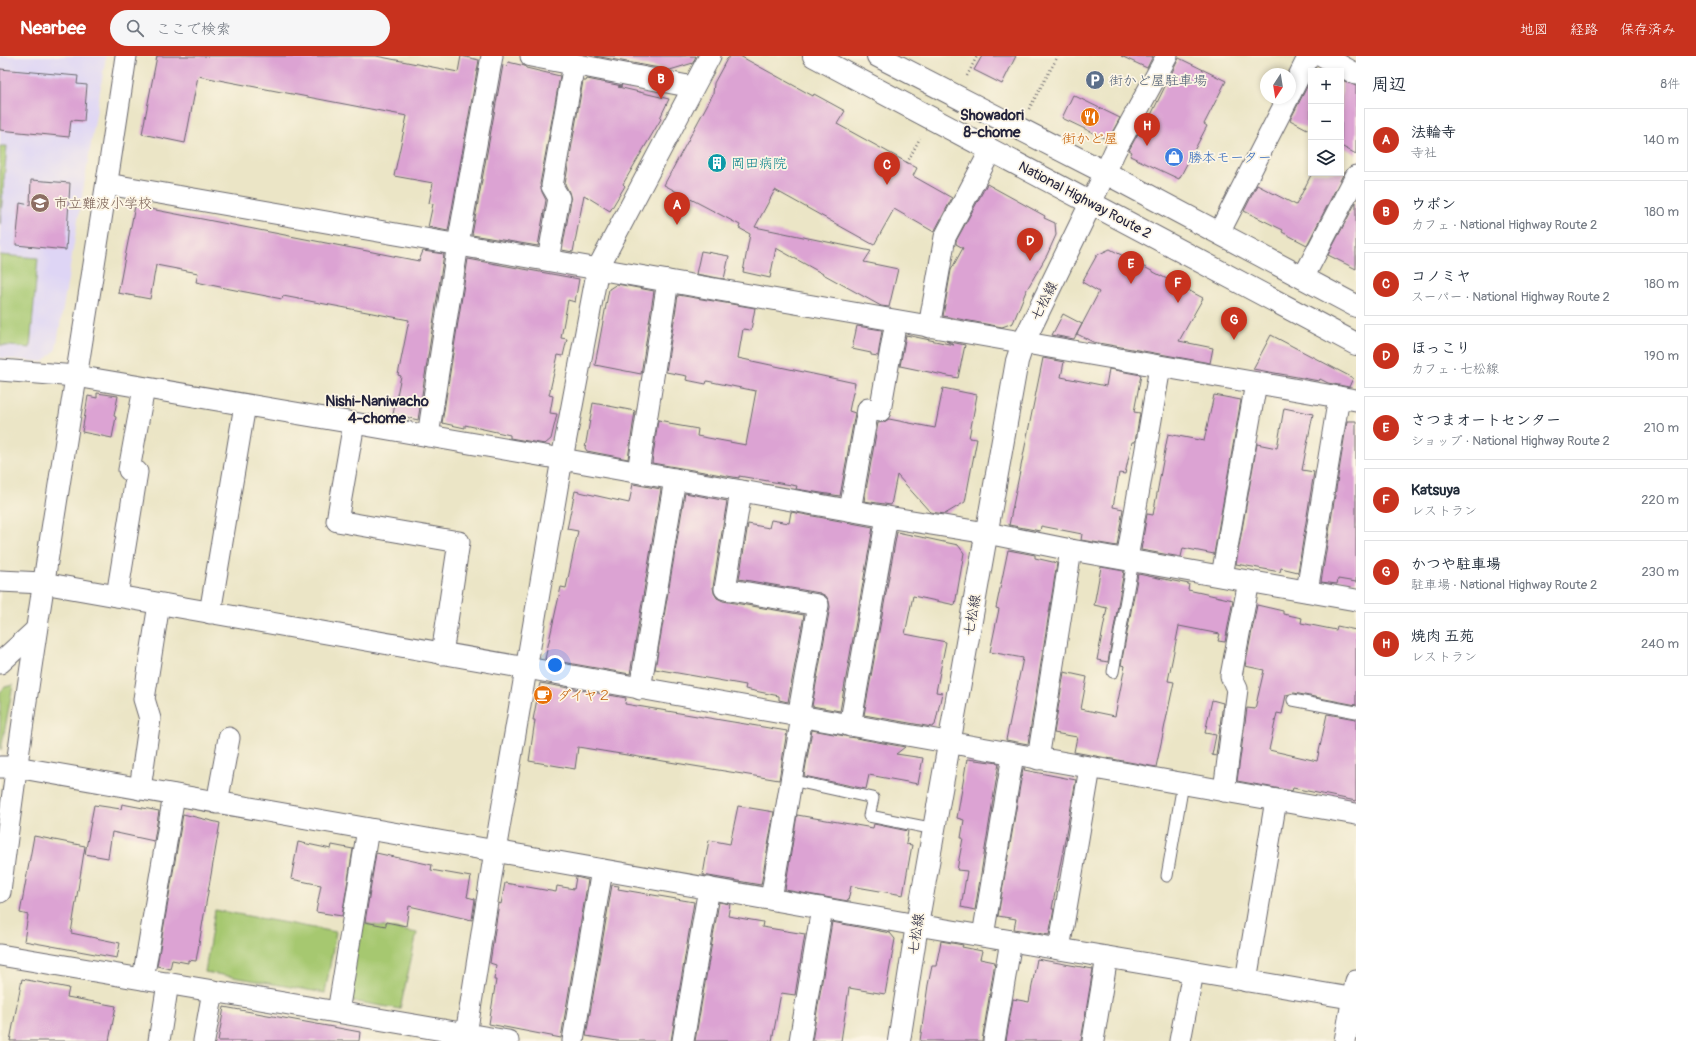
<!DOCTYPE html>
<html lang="ja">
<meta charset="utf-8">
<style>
body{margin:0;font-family:Pangolin,"Klee One",sans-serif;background:#f6f6f7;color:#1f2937}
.controls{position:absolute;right:12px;top:12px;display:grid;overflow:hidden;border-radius:0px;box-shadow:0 2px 6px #0003}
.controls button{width:36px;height:36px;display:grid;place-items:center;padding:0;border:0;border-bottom:1px solid #e0e1e3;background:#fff;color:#1f2937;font:20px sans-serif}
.compass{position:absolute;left:1260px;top:12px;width:36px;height:36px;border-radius:50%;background:#fff;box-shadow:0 2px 6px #0003;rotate:192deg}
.you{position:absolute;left:555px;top:609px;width:14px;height:14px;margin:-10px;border:3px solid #fff;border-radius:50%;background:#1a73e8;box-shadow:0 0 0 6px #1a73e833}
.badge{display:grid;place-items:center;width:26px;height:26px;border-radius:50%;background:#c8321e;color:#fff;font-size:13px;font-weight:700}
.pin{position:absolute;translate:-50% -33px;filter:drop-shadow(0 1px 2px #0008)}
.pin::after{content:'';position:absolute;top:21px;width:14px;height:12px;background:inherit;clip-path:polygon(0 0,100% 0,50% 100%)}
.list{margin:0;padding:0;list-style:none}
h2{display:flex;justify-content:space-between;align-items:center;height:52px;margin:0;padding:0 16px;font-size:17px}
h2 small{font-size:13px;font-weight:400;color:#747a83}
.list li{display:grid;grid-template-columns:26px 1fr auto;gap:12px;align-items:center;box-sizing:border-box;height:64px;margin:0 8px 8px;padding:0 8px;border:1px solid #e0e1e3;border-radius:0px}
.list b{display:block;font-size:15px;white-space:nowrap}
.list p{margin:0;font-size:13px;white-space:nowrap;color:#747a83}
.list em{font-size:13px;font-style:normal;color:#747a83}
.icon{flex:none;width:22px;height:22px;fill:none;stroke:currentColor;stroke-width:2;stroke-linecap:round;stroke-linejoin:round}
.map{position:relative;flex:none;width:1356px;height:985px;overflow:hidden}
header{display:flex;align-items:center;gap:24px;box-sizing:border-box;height:56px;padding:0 20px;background:#c8321e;color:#fff}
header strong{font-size:19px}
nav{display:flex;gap:22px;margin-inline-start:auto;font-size:14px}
.search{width:280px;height:36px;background:#f6f6f7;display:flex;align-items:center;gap:10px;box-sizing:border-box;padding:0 14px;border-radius:22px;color:#747a83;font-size:15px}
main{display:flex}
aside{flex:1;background:#fff}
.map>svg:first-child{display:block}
.built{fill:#ded5f5}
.green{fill:#a6c870;stroke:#647556}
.building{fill:#dca3d3}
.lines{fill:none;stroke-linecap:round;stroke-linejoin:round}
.service-casing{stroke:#68666c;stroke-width:13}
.minor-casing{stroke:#68666c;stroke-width:23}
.tertiary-casing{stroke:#68666c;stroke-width:24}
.trunk-casing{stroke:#68666c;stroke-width:24}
.path{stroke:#68666c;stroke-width:2.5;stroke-dasharray:1 3;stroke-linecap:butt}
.service{stroke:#fff;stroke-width:11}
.minor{stroke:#fff;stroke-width:21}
.tertiary{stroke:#fff;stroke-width:22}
.trunk{stroke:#fff;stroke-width:22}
.labels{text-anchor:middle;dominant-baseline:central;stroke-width:3.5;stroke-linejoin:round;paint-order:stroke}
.service-label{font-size:14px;fill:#4e5e75;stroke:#fcf5e5;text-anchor:start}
.food-label{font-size:14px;fill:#c56008;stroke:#fcf5e5}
.shop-label{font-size:14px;fill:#366cbe;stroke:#fcf5e5;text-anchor:start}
.culture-label{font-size:14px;fill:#0d838f;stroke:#fcf5e5;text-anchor:start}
.street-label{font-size:14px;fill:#22223b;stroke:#fcf5e5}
.education-label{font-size:14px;fill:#785e54;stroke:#fcf5e5;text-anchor:start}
.neighbourhood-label{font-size:15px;font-weight:bold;fill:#22223b;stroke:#fcf5e5}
</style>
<header>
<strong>Nearbee</strong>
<div class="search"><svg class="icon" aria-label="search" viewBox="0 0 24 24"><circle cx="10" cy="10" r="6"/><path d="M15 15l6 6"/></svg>ここで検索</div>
<nav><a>地図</a><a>経路</a><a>保存済み</a></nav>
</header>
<main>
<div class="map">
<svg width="1356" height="985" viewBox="0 0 1356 985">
<rect width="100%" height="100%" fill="#fcf5e5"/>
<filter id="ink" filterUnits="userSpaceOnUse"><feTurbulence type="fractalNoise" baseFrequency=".025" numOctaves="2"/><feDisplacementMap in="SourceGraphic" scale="8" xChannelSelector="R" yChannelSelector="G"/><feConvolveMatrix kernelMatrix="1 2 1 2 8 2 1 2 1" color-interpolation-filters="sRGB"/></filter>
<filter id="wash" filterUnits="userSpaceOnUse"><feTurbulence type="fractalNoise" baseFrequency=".012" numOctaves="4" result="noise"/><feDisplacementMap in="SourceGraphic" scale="16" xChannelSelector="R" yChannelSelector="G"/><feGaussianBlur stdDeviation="0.9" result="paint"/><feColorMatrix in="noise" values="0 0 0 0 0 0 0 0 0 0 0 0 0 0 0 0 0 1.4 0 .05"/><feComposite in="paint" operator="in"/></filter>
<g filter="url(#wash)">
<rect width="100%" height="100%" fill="#ebe5c6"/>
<path class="built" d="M0,0H106L56,293L44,306L0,302Z"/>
<g class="green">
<path d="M0,90H7L0,168Z"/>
<path d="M0,199L38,202L30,292L0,289Z"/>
<path d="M13,629L1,694H0V636L5,631Z"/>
<path d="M215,854L336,876L325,937L205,916Z"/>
<path d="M358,866L417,877L400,953L346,944Z"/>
</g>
<g id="blocks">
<g class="building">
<path d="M157,0H376L458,16L461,0L479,4L448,175L428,171L433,148L429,147L433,127L394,120L407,60L198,20L185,87L142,78Z"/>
<path d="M595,0H696L693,7L670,14Z"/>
<path d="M731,0H740L813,40L814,38L845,55L837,68L917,112L913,120L952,142L934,176L894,153L874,189L775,134L755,171L871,195L864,206L898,213L889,251L881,250L776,192L770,222L743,216L750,178L739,172L740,169L664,129L713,38L714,27L727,3Z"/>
<path d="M982,0H1016L1002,28L974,14Z"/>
<path d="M1121,0H1153L1147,12Z"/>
<path d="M1179,2L1226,25L1204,68L1207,70L1179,123L1130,100L1132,96L1129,94L1141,72L1144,73L1148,65Z"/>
<path d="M508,6L525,10L526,12L560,20L540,128L542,136L546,144L538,190L472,179L503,9L507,10Z"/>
<path d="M0,13L78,20L77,28L87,29L84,65L71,64L69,81L0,74Z"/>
<path d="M587,23L622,30L618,31L669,43L660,62L661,63L623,128L625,130L610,155L584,139L573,196L562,194L571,144L569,136L565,128L583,25H586Z"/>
<path d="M1311,23V75L1290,64Z"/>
<path d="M1342,24L1356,30V98L1341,90Z"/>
<path d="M1073,39L1120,62L1108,84L1062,62Z"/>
<path d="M1312,117H1344L1307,189L1282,176L1283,174L1244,155L1257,129L1296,149Z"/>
<path d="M31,124L70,127L66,194L16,189L20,147L30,149Z"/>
<path d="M987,128L1045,160L1044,162L1055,167L1056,179L1047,199L1026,235L1013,267L1002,271L943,260L951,214L963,192L956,188V185Z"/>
<path d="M1356,146V213L1328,199Z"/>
<path d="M135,150L419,205L423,195L444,198L418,364L393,358L401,320L398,319L409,264L283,240L282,243L230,233L196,226L198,217L156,209L150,243L118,237Z"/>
<path d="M1110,193L1203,242L1179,285L1213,292L1210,307L1093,286L1077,278L1099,236L1082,226L1097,199Z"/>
<path d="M701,195L729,200L724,223L696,218Z"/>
<path d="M468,203L579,223L575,246L568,244L561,282L567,283L563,300L558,299L549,339L553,340L550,357L557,358L551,383L545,388L510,382V379L465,369V372L442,367Z"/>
<path d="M617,228L654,235L641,318L595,309L609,233Z"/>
<path d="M678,239L755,252L751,274L743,273L738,302L855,327L849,355L855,357L840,440L796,433L797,430L739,420V422L652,407L658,364L669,366V368L698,373L697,380L746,389L756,335L707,325L706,328L686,324L687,320L666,316Z"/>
<path d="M1063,258L1082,268L1074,283L1052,279Z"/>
<path d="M857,270L882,274L878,300L871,299V297L852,293Z"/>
<path d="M906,279L954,289L946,285L965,289L958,322L900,310Z"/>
<path d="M1271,279L1353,322L1349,331L1328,327L1320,323L1319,325L1253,313Z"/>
<path d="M1043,302L1064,306L1061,321L1106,330L1109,313L1141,319L1134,356L1140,357L1135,386H1132L1125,418L1119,417L1113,451L1123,453L1117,490L1081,484L1082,478L1041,470L1040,475L1009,469Z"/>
<path d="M943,332L977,339L969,382L977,383L965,446L945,458L930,456L897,419L891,449L864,445L878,367L884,366L889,363L935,372Z"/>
<path d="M97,337L118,340L114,360L116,361L112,382L82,376L88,340L97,342Z"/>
<path d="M1214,339L1241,344L1214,498L1183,492L1181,501L1141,494L1147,458L1153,459L1168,378L1204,385Z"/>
<path d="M593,347L635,355L628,403L587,395L585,392Z"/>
<path d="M1284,352L1313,358L1302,414L1314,416L1298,516L1281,512L1280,516L1236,508L1257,388L1277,392Z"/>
<path d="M1347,365H1356V526L1338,523L1337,528L1321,526Z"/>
<path d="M633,428L661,433L630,618L545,603L561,531L566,532L578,475L567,473L575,435L629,447Z"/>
<path d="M685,437L727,445L713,531L714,537L717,542L723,545L804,559L788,646L779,644V640L745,633L746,629L655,613Z"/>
<path d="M791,456L873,471L840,655L812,650L830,551L829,545L826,540L820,537L739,523L748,468L769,472L771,464L789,467Z"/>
<path d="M897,476L958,489L964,497L955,549L913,540L905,578L946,586L936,636L942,637L935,669L932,671L864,659Z"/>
<path d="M1008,494L1035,499V502L1057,507L1028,688L1006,684L1023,602L990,596L999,553L996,552Z"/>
<path d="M1101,511L1124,515L1108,606L1097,604L1107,552L1094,549Z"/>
<path d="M1138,518L1189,528L1188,534L1233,544L1225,586L1218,585L1220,578L1179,570L1168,625L1174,626L1156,711L1074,696L1077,681L1054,677L1064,616L1087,621L1081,653L1115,660L1125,610L1121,609Z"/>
<path d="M1257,549L1283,555V558L1302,562L1301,567L1336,574L1337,570L1356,574V649L1294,637L1286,639L1282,658L1277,657L1269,694L1317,705L1327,658L1356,663V745L1293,732L1292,735L1237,725L1247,652L1255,653L1264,614L1245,610Z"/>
<path d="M540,627L626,642L625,648L787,675L779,724L578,691L575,713L529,705L535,664H533Z"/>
<path d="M1212,644L1223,647L1216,700L1212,699L1216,679L1205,677Z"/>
<path d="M812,674L905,691L896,698L923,702L918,728L869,719L866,733L804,720Z"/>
<path d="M967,703L999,707L975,854L961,851L967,815L957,814L963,782H961L964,764L957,762Z"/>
<path d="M1023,712H1025L1024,714L1076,724L1052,853H1054L1049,879L1014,873L1016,863L998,860Z"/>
<path d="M122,748L159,755L154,785L112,776L108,802L85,798L94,749L121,753Z"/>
<path d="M738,750L774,756L761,829L703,819L709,784L730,788Z"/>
<path d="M183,758L220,767L196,905L188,904V907L172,904L170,913L157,910Z"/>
<path d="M797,759L873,772L874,768L908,775L906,788L912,789L903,839L851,830L848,845L785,834Z"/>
<path d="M34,780L85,790L71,877L120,887L117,902L24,885L28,859L20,857Z"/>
<path d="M298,786L331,793L332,789L353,793L342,860L316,856L321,829L291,823Z"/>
<path d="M376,797L432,809L431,814L471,821L467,841L475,843L472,864L409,850L406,870L386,866V870L365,866Z"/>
<path d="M576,821L588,824L561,982L489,968L496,924H494L496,909L490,907L499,847L501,848L505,827L556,836L557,830L574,833Z"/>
<path d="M612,829L619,830L618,833L694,846L671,985H617L586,980Z"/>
<path d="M719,846L730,848L728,860L763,866L762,871L805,878L795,939L781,937L772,985H695Z"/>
<path d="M832,866L890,877L895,883L885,938L849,932L841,985H812Z"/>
<path d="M941,885L963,889L962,891L982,895L980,903L995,906L982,985H920L928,929L932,910H936Z"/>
<path d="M1037,903L1093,913L1081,985H1006L1013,943L1029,946Z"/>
<path d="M22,923L69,932L67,941L116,950L109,985H10Z"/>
<path d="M224,951L360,976L359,985H218Z"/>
</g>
</g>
</g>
<g filter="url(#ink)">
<use href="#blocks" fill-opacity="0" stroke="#68666c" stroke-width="1"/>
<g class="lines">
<g class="service-casing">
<g id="service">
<path d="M1113,616L1133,505"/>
<path d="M1293,644L1356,656"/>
<path d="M791,724L873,742L869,760L935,773"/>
<path d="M1167,820L1183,728"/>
</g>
</g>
<g class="minor-casing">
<g id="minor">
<path d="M531,0L693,31"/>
<path d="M1323,0L1356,18"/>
<path d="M1290,38L1309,0"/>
<path d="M107,128L1356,344"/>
<path d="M1091,147L1115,95L1167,0"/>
<path d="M1219,177L1288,42"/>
<path d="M548,204L559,142L552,130L574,8"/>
<path d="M1303,222L1356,120"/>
<path d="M929,271L945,181L991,94"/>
<path d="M0,314L76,320L354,367L562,403L887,461L987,477L1071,494L1356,544"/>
<path d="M354,367L337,465L459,486L442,598"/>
<path d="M428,380L458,188L492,0"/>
<path d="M638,416L668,225"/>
<path d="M741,435L725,533L818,549L798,661"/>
<path d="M850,454L868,353L880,355L896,265"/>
<path d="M1127,503L1160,311"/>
<path d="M1222,520L1256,327"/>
<path d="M0,525L43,527L1356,758"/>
<path d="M1307,535L1339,341"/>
<path d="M117,540L137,416L129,414L144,332"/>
<path d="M210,557L245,349"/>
<path d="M0,607L36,574"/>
<path d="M640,633L675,423"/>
<path d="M850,670L887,461"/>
<path d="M1038,703L1071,494"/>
<path d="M0,711H16L917,869L1356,943"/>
<path d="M140,733L150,663L144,643L159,548"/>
<path d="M1224,735L1237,633L1231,620L1249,525"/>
<path d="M217,747L229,682"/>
<path d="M0,836C35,556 85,279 126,0"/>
<path d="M771,843L802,661"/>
<path d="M983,880L1013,699"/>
<path d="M1059,893L1090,712"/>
<path d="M0,899L508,985"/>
<path d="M143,923L174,739"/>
<path d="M1246,925L1276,744"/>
<path d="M338,956L368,773"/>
<path d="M159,985L168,927"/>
<path d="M204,985L213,935"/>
<path d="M465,985L495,795L562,403L598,212L710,0"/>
<path d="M573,985L602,814"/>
<path d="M683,985L709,832"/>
<path d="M800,985L822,852"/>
<path d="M994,985L1011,885"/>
<path d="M1093,985L1107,901"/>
<path d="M1180,985L1193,916"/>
<path d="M1345,985L1356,925"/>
</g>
</g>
<g class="tertiary-casing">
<path id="tertiary" d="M899,985L917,869L1017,305L1023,287L1091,147"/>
</g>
<g class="trunk-casing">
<g id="trunk">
<path d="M814,0L1356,288"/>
<path d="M878,0L1104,116L1356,250"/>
</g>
</g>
<g class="path">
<path d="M967,20L977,0"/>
<path d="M1029,53L1058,0"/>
<path d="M907,107L920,82"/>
</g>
<use href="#service" class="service"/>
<use href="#minor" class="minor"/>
<use href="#tertiary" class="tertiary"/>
<use href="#trunk" class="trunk"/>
</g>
</g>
<defs>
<g id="parking-disc" transform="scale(1)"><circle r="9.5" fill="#5c6f8a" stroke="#fcf5e5"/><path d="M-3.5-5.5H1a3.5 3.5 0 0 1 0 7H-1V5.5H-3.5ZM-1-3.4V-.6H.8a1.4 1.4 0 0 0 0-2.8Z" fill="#fff"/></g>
<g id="restaurant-disc" transform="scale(1)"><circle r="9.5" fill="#e8710a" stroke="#fcf5e5"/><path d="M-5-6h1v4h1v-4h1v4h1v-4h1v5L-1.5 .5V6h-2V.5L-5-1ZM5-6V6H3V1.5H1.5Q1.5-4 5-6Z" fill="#fff"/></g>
<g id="shop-disc" transform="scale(1)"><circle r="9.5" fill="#3f7fe0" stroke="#fcf5e5"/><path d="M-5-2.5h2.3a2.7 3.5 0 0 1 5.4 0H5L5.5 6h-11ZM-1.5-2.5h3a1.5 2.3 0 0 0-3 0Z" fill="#fff"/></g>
<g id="building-disc" transform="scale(1)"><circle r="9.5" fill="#0f9aa8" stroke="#fcf5e5"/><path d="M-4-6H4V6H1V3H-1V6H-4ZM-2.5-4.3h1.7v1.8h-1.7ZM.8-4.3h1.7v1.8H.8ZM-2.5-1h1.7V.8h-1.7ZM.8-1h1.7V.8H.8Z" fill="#fff"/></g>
<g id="school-disc" transform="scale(1)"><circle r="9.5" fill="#8d6e63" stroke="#fcf5e5"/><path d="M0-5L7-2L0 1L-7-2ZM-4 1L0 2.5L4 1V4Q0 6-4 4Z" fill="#fff"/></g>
<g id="cafe-disc" transform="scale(1)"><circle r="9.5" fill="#e8710a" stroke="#fcf5e5"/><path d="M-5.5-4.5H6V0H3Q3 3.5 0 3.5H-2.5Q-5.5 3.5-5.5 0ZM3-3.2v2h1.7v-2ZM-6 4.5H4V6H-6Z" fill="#fff"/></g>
</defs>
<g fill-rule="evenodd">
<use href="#parking-disc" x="1095" y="24"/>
<use href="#restaurant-disc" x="1090" y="61"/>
<use href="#shop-disc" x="1174" y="101"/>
<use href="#building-disc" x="717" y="107"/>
<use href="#school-disc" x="40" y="147"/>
<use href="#cafe-disc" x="543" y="639"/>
</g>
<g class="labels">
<g class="service-label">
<text x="1109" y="24">街かど屋駐車場</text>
</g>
<g class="food-label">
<text x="1090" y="82">街かど屋</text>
<text x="557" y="639" text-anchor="start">ダイヤ２</text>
</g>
<g class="shop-label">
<text x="1188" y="101">勝本モーター</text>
</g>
<g class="culture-label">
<text x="731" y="107">岡田病院</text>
</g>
<g class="street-label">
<text transform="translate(1085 144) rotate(28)">National Highway Route 2</text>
<text transform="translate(1044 245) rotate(-63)">七松線</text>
<text transform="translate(972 559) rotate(-80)">七松線</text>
<text transform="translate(916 878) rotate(-81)">七松線</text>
</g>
<g class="education-label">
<text x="54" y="147">市立難波小学校</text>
</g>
<g class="neighbourhood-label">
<text x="992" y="59">Showadori<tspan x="992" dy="17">8-chome</tspan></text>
<text x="377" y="345">Nishi-Naniwacho<tspan x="377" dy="17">4-chome</tspan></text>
</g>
</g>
</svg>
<div class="controls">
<button>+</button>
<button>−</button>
<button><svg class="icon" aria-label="layers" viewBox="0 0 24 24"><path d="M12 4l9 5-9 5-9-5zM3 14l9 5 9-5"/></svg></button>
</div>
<svg class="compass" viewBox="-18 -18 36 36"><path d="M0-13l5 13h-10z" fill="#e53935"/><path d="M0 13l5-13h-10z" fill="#747a83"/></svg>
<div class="you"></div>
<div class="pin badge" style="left:677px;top:169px">A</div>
<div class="pin badge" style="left:661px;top:43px">B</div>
<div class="pin badge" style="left:887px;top:129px">C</div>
<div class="pin badge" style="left:1030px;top:205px">D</div>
<div class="pin badge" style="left:1131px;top:228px">E</div>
<div class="pin badge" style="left:1178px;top:247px">F</div>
<div class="pin badge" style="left:1234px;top:284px">G</div>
<div class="pin badge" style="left:1147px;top:90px">H</div>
</div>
<aside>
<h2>周辺<small>8件</small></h2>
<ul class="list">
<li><span class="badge">A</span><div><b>法輪寺</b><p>寺社</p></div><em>140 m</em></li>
<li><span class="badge">B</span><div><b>ウポン</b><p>カフェ · National Highway Route 2</p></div><em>180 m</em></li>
<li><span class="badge">C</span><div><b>コノミヤ</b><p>スーパー · National Highway Route 2</p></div><em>180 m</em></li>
<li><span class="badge">D</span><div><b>ほっこり</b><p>カフェ · 七松線</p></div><em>190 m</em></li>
<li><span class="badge">E</span><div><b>さつまオートセンター</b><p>ショップ · National Highway Route 2</p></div><em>210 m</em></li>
<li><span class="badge">F</span><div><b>Katsuya</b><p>レストラン</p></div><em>220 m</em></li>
<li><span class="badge">G</span><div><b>かつや駐車場</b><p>駐車場 · National Highway Route 2</p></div><em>230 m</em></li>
<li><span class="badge">H</span><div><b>焼肉 五苑</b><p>レストラン</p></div><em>240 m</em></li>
</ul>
</aside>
</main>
